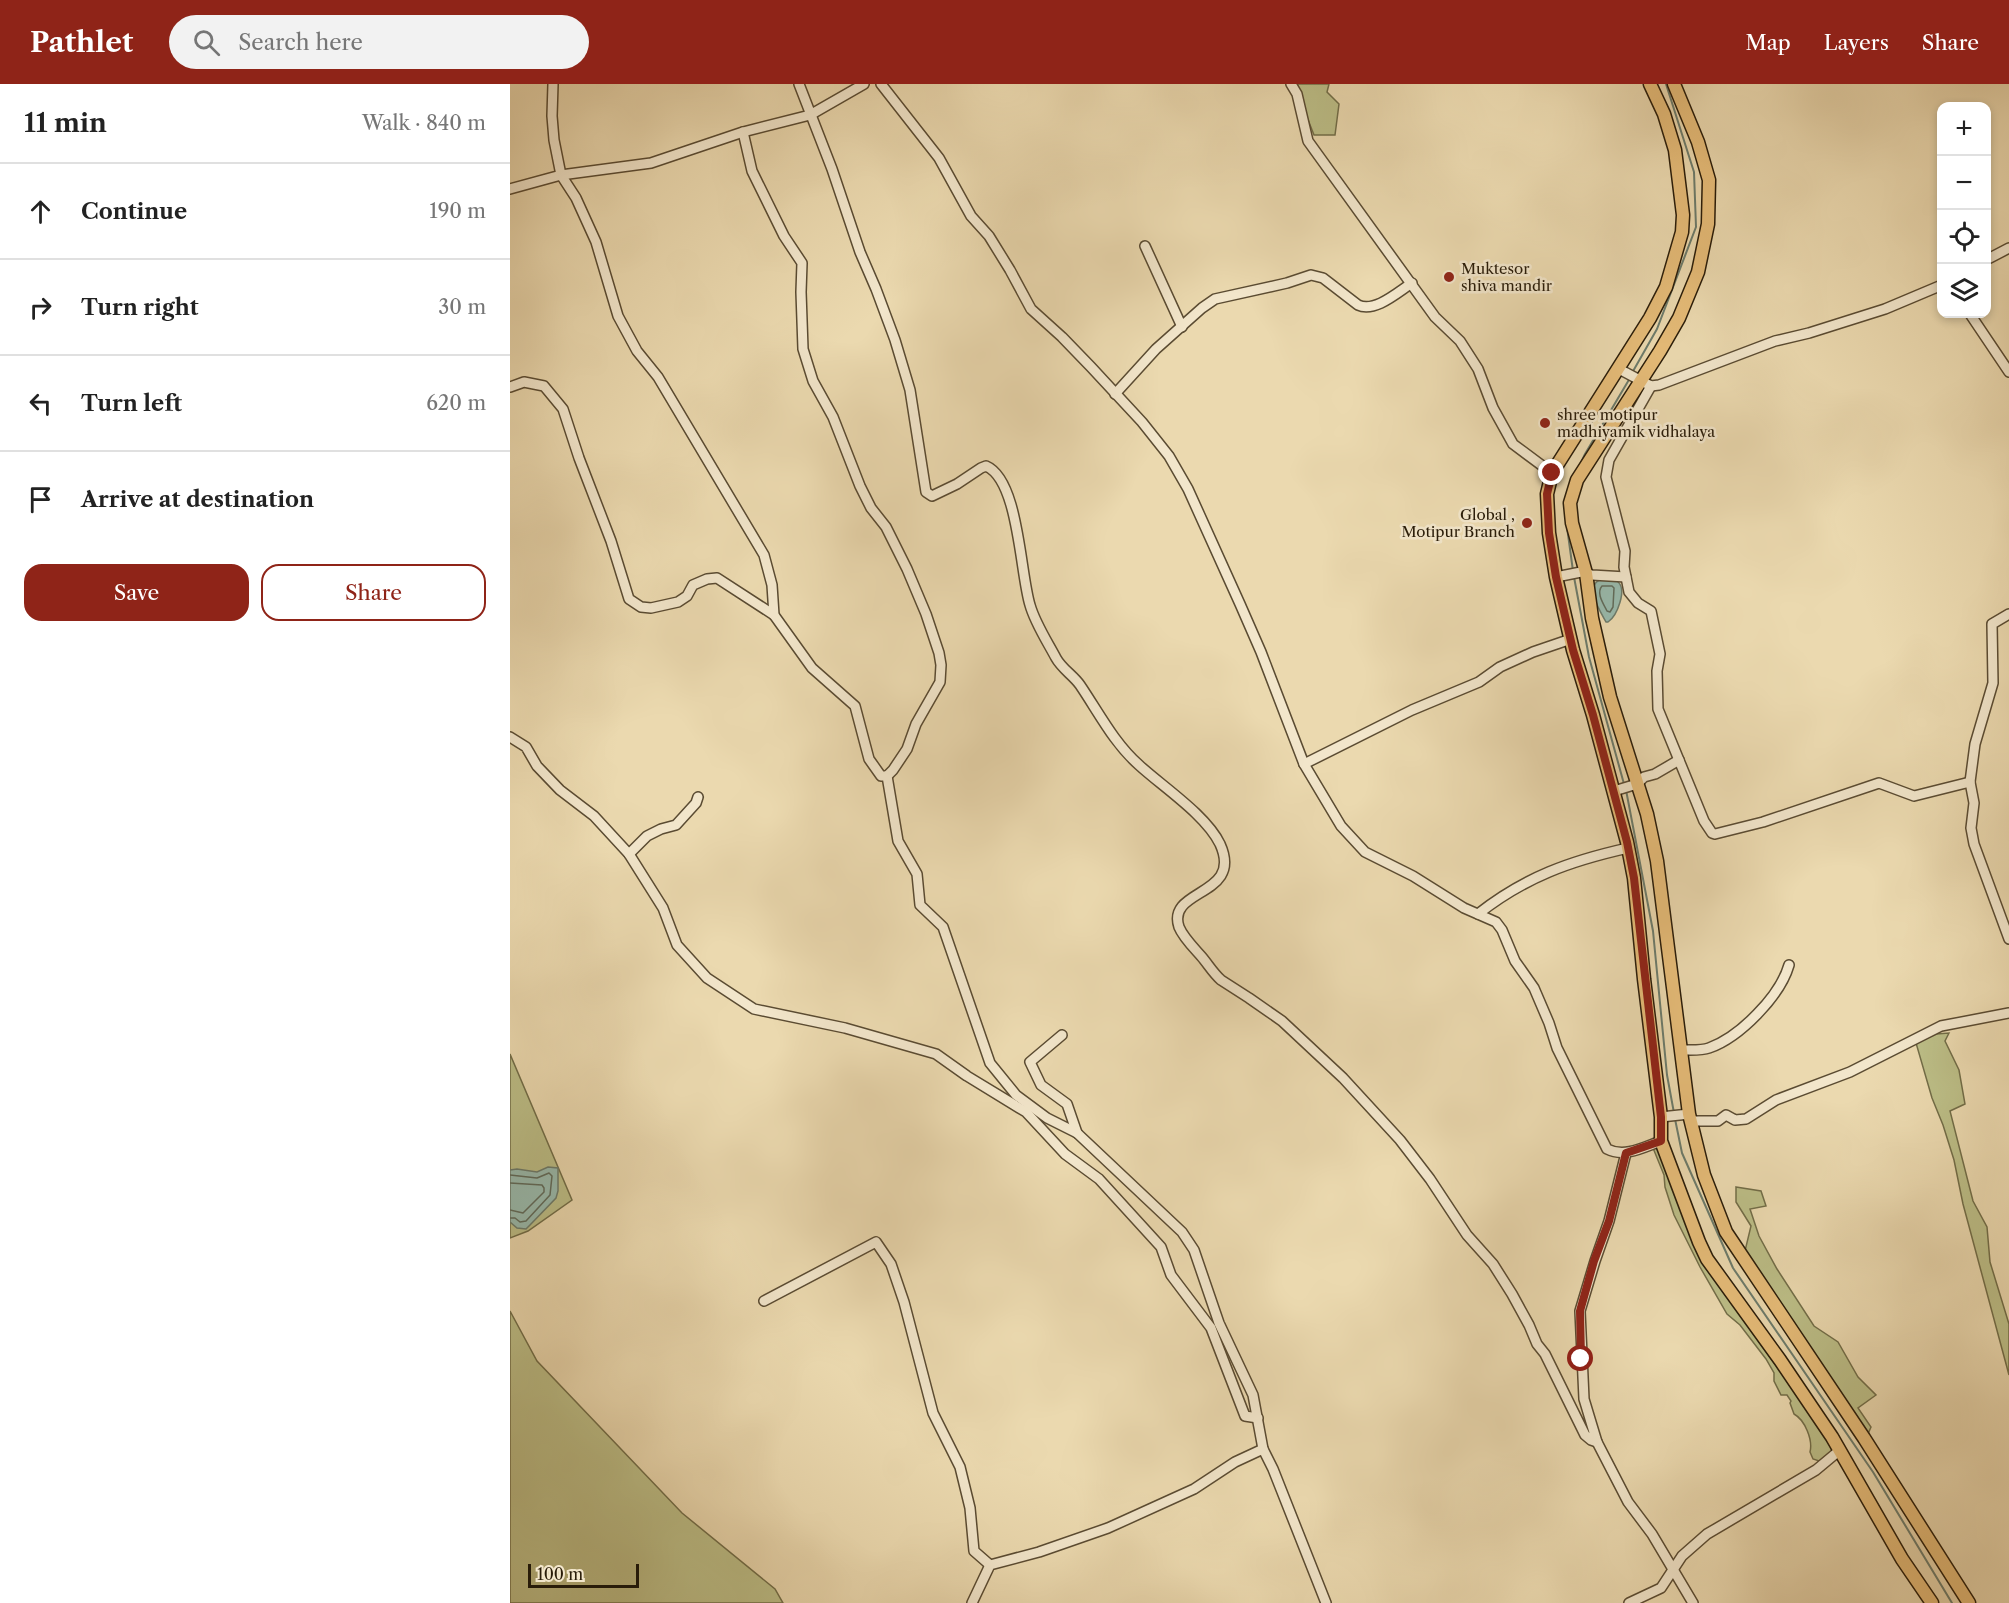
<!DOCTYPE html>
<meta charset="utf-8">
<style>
body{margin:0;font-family:"Libre Caslon Text",serif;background:#f2f2f2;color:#222}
.controls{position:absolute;right:18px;top:18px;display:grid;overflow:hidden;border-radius:12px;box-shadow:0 3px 9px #0003}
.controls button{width:54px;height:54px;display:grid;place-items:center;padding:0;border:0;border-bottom:2px solid #e0e0e0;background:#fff;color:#222;font:30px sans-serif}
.scale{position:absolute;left:18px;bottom:15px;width:111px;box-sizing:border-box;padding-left:6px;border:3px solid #291c09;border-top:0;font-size:16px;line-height:21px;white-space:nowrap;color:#291c09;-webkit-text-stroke:4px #f2e6cb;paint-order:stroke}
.stop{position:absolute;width:18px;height:18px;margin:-14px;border:4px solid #8f2418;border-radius:50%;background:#fff}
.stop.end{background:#8f2418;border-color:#fff;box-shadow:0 2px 6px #0008}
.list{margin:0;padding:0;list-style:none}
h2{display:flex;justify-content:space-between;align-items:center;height:78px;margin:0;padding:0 24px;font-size:26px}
h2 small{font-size:20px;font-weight:400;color:#767676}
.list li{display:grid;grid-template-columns:39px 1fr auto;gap:18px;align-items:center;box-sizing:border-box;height:96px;padding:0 24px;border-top:2px solid #e0e0e0}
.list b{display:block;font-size:22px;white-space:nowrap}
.list em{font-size:20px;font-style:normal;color:#767676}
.actions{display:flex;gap:12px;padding:18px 24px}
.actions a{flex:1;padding:14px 0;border:2px solid #8f2418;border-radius:18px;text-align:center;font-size:21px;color:#8f2418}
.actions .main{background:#8f2418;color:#fff}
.icon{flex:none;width:33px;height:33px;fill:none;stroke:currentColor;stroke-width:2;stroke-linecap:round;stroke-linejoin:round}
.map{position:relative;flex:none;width:1499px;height:1519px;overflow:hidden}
header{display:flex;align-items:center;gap:36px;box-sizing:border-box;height:84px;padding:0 30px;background:#8f2418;color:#fff}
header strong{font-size:28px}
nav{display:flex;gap:33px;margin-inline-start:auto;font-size:21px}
.search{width:420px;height:54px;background:#f2f2f2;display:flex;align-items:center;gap:15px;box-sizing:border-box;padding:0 21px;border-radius:33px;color:#767676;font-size:22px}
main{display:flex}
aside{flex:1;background:#fff}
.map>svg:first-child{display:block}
.green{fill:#bcbe87;stroke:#726d48;stroke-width:1.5}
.water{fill:#98baad;stroke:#6c7b6b;stroke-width:1.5}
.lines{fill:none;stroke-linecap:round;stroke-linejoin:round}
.shore{stroke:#606b5b;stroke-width:1.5}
.stream{stroke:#6c7b6b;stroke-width:2}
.minor-casing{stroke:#5a4b32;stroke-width:12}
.major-casing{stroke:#291c09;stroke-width:15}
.minor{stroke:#f2e6cb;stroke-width:9}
.major{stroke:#e6bc78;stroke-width:12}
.route{stroke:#8f2418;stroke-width:8}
.poi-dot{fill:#8f2418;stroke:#f2e6cb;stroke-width:2}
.labels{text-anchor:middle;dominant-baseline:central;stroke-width:5;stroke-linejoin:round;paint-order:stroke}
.poi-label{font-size:15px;fill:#291c09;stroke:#f2e6cb;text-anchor:start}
</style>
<header>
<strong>Pathlet</strong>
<div class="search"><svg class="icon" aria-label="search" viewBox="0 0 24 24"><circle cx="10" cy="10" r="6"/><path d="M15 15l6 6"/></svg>Search here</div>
<nav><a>Map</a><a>Layers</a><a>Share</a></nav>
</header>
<main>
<aside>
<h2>11 min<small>Walk · 840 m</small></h2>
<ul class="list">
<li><svg class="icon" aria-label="ahead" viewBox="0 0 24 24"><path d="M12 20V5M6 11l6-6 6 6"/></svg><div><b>Continue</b></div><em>190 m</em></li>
<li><svg class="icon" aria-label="right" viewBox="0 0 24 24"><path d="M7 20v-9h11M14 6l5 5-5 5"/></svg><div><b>Turn right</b></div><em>30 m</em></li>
<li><svg class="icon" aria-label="left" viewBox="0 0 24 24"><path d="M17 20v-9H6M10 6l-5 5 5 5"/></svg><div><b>Turn left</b></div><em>620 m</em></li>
<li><svg class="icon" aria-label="arrive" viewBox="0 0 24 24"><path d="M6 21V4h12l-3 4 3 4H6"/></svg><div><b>Arrive at destination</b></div></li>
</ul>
<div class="actions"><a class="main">Save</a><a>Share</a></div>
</aside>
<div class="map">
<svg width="1499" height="1519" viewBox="0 0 1499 1519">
<rect width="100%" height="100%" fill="#ebd9af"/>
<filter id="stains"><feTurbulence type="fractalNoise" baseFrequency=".00333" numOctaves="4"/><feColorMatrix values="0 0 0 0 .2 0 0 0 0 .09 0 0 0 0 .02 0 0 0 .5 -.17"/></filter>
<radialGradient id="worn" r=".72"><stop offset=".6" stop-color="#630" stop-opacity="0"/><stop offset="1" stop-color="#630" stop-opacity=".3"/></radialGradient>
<g class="green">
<path d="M784,0H819L817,8L829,20L825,51H804Z"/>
<path d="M1439,949L1435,957L1449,986L1455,1020L1440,1027L1463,1117L1477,1143L1480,1178L1499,1240V1291L1453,1120L1444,1076L1433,1041L1422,1014L1406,959L1426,950Z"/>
<path d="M0,970L62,1116L18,1147L0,1154Z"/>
<path d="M1152,1063L1167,1115L1181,1153L1208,1199L1322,1361L1321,1371L1312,1378L1303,1375L1300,1368C1303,1356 1295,1336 1284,1330L1280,1319L1281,1317L1277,1311H1271L1264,1297V1289L1256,1275L1230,1241L1217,1230L1190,1183L1164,1131L1155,1103L1154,1091L1143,1064Z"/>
<path d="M1226,1103L1251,1107L1256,1122L1240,1125L1249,1152L1267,1185L1304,1242L1328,1258L1348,1293L1366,1311L1348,1324L1361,1343L1357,1352L1234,1171L1241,1142L1226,1118Z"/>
<path d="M0,1227L27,1277L172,1429L265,1505L273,1519H0Z"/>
</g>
<g class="water">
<path d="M1092,495C1097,496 1104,495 1107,497C1118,505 1107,532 1098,538H1096C1090,527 1073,501 1092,495Z"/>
<path d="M38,1083L48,1084V1107L46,1114L20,1141L16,1145L7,1144L0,1138V1086L7,1085L27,1088Z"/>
</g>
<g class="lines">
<g class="shore">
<path d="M1092,502H1102L1104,504L1103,523L1100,528L1097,527C1093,519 1086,509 1092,502Z"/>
<path d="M0,1091L27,1094L39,1089L42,1092L40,1111L16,1137L10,1138L5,1134H0"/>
<path d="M0,1099L32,1101L34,1104V1108L13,1129L0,1126"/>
</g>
<g class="stream">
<path d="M1122,289L1147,245L1186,143L1184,88L1156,0"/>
<path d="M1069,383L1075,370L1120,294"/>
<path d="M1057,443L1063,487"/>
<path d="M1064,493L1079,573L1114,700"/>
<path d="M1116,706L1143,847L1157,991L1164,1029"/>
<path d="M1165,1035L1172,1069L1223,1184L1363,1388L1442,1519"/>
</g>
<g class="minor-casing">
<g id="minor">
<path d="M43,0L42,32L44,56L51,91L66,114L86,158L108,232L127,267L148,293L254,471L262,501L264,531L302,584L345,622L359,675L371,692H377L388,757L407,790L410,821L433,843L480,979L506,1011L537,1034L567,1049L672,1148L684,1166L709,1239L743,1311L753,1365"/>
<path d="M289,0L322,85L350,168L366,205L385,256L400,306L416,408L422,412L447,400L471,384L476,382C509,396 510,489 520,521C525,539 537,557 546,574C552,585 563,591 570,601C589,629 604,659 629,681C653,703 696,731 710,760C734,813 656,804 669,843C673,853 683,863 691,872C698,880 703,889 711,896L739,914L772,937L833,994L890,1056L920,1095L957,1151L983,1180L1002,1210L1019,1241L1027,1260L1035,1270L1075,1351L1081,1356L1087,1358L1074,1315L1070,1227L1085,1177L1099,1137L1116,1069"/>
<path d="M371,0L429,74L461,132L479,152L500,186L521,225L552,253L581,283L632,338L659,372L678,405L730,520L751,568L794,680L831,742L855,768L903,792L954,824L986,838L992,846L1005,877L1024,904L1039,939L1047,964L1097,1065C1115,1074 1134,1063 1151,1057"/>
<path d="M781,0L787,10L798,57L925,233L950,257L968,285L983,324L1003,360L1042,389"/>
<path d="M233,48L242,87L274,152L292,179L291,208L293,265L303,297L323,333L350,402L361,424L376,443L397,485L416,530L429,569L431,581L430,598L406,640L397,665L383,686L377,692"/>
<path d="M0,105L51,91L141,79L233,48L300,31L354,0"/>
<path d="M635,162L672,243"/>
<path d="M1476,176L1499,164"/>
<path d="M1460,230L1499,288"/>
<path d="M1109,285L1141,302L1149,301L1265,257L1299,249L1375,225L1432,201"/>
<path d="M1141,302L1099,376L1096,393L1115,467L1114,483L1119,508L1128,519L1141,527L1150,570L1147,587L1148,625L1194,737L1202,749L1205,750L1253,738L1369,699L1404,712L1460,698"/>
<path d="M0,303L14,298L34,302L53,325L69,374L101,457L119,515L131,523L141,524L168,518L177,512L183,501L197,495L207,494L264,531"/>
<path d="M605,310L646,265L692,224L705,215L777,199L801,191L813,194L848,221C865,229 888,208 902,199"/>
<path d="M1046,493L1071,488L1082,491L1116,493"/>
<path d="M1499,530L1482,540L1483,599L1465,660L1460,698L1464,719L1461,744L1464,760L1499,855"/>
<path d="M0,653L16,663L27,682L50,706L84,732L119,770L153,824L167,861L197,894L244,925L335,944L426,970L457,992L516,1028L555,1070L589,1095L651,1163L661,1191L701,1244L735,1332L748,1334"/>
<path d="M794,680L902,626L969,598L990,583L1023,568L1061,555"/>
<path d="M1104,707L1127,700L1134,693L1145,690L1169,676"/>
<path d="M119,770L137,752L151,745L166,741L186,719L188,713"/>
<path d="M968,830C1015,793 1060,777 1118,764"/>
<path d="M552,951L520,978L531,1001L557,1020L567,1049"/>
<path d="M1171,966C1180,966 1191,967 1199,964C1230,953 1270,912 1279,881"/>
<path d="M1151,1033L1179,1030"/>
<path d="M1181,1037H1208L1216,1031L1225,1036L1236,1035L1266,1016L1340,988L1431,942L1499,929"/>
<path d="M254,1217L366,1158L381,1180L394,1218L423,1329L450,1383L460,1424L464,1467L480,1481"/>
<path d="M1087,1358L1118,1418L1142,1450L1183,1519"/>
<path d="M462,1519L480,1481L529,1468L598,1444L684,1405L725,1378L753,1365L763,1385L816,1519"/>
<path d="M1119,1519L1151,1504L1172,1472L1197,1450L1306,1386L1330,1366"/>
</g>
</g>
<g class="major-casing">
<g id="major">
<path d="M1140,0L1154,30L1165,66L1173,131L1172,148L1156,203L1140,234L1042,389L1037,410L1039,449L1046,493L1063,566L1083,631L1117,758L1124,794L1134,895L1151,1033V1057L1189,1158L1197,1175L1270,1276L1322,1353L1392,1475L1422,1519"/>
<path d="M1164,0L1188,58L1199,96L1198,140L1188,188L1169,234L1150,267L1067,396L1060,419L1062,439L1076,489L1082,534L1100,613L1137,730L1147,777L1179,1030L1194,1091L1216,1148L1354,1354L1459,1519"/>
</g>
</g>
<use href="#minor" class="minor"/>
<use href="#major" class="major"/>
</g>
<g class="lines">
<path class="route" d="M1042,389L1037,410L1039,449L1046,493L1063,566L1083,631L1117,758L1124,794L1151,1033V1057L1116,1069L1099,1137L1084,1177L1070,1227L1071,1275"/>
</g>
<g class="poi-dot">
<circle cx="939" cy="193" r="6"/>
<circle cx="1035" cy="339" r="6"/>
<circle cx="1017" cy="439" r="6"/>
</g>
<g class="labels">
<g class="poi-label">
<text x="951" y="184">Muktesor<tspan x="951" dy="17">shiva mandir</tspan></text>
<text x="1047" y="330">shree motipur<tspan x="1047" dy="17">madhiyamik vidhalaya</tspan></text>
<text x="1005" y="430" text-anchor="end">Global ,<tspan x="1005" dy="17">Motipur Branch</tspan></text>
</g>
</g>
<rect width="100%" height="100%" filter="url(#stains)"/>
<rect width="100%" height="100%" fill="url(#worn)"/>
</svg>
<div class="controls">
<button>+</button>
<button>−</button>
<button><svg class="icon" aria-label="locate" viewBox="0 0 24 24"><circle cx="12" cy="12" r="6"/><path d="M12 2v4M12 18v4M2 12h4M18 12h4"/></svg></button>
<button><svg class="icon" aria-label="layers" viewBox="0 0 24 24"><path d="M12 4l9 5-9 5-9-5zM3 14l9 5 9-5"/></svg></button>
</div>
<div class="scale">100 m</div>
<div class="stop" style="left:1071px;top:1275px"></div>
<div class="stop end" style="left:1042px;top:389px"></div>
</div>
</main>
